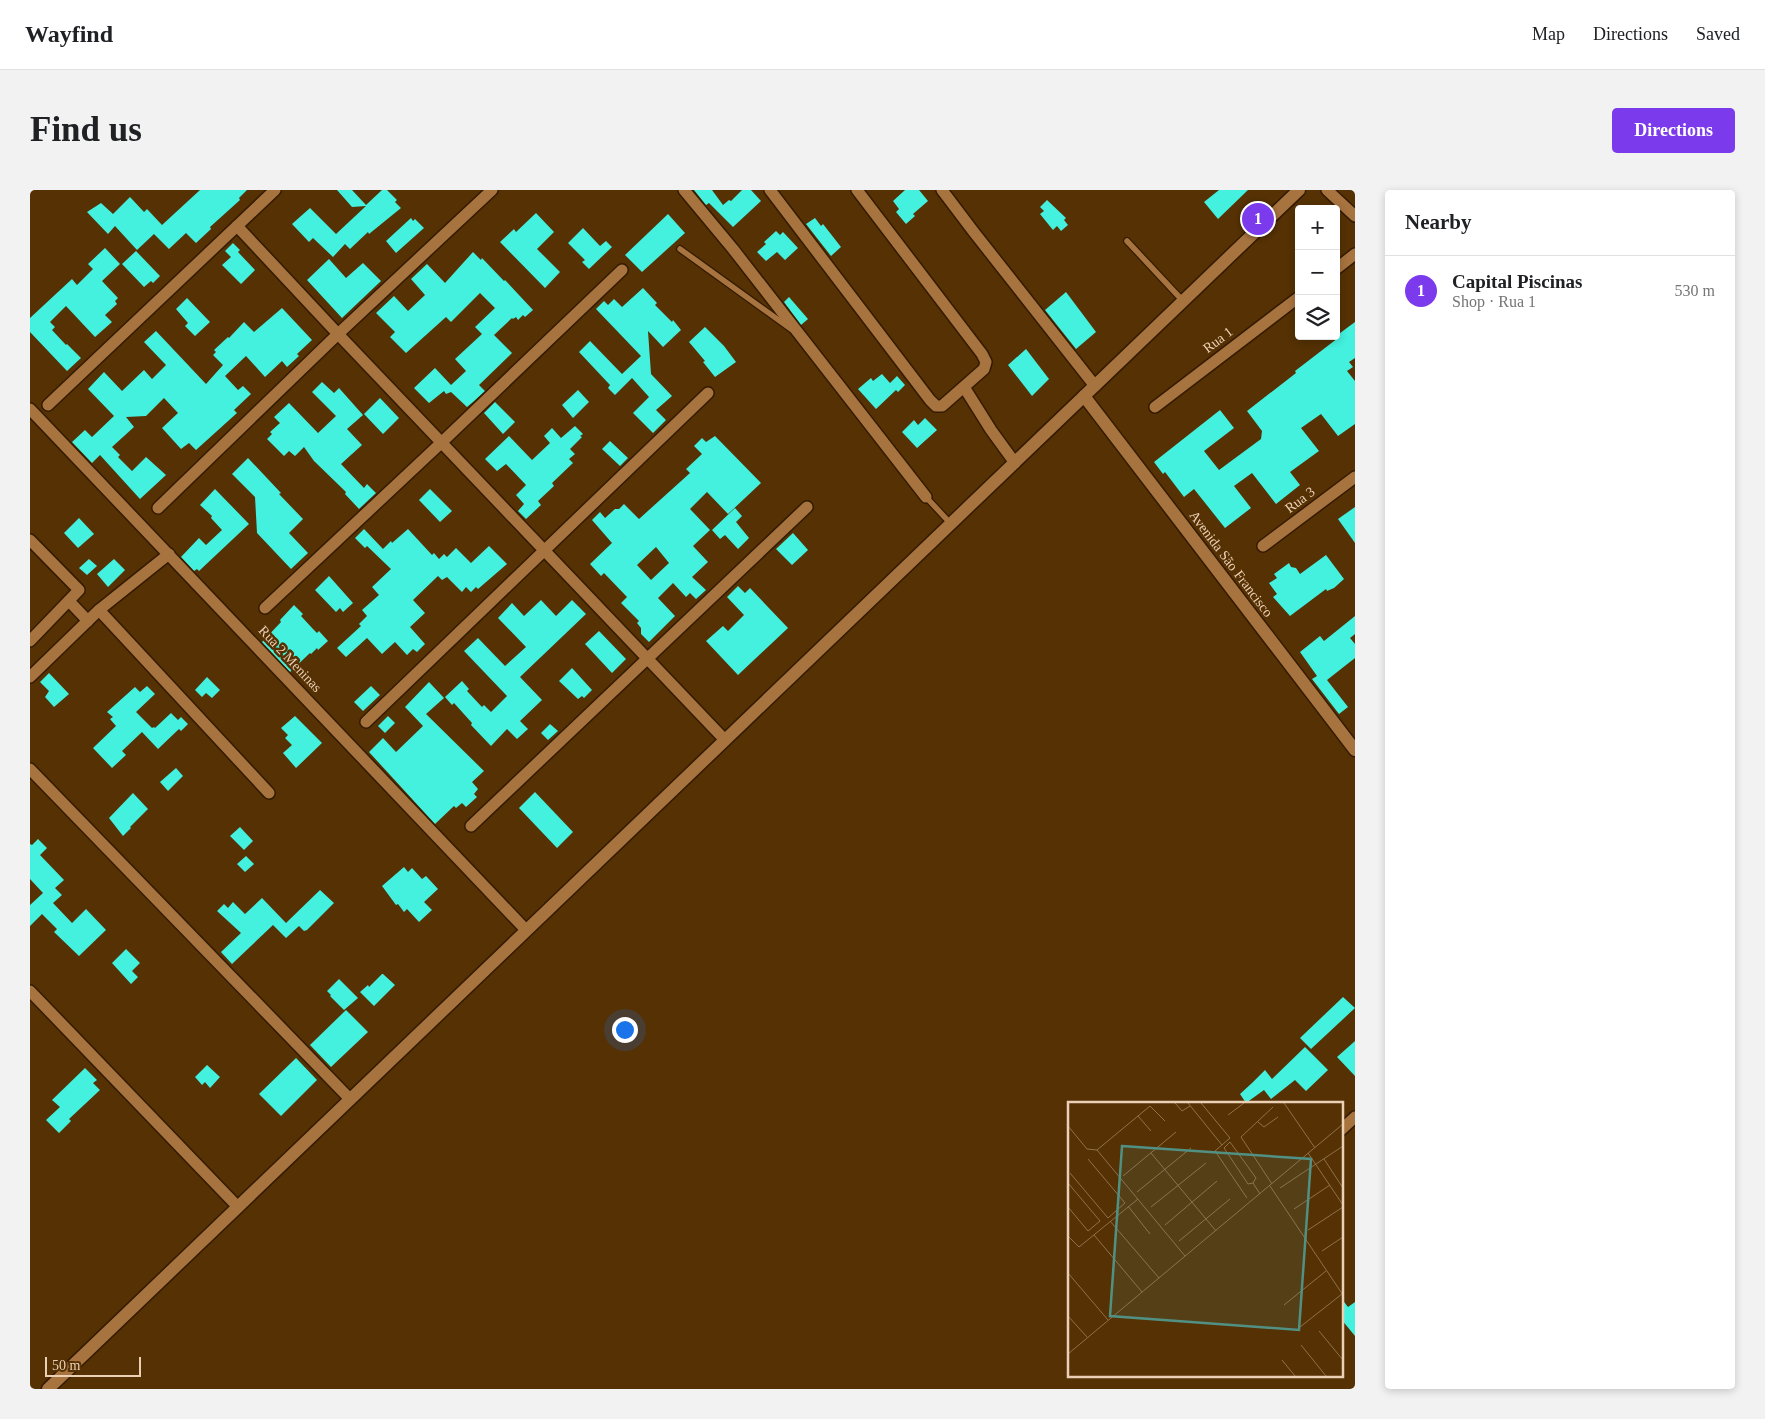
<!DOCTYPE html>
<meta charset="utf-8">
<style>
body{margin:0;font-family:"Times New Roman",serif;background:#f2f2f2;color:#202124}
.controls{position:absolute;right:15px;top:15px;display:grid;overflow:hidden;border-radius:5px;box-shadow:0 2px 8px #0003}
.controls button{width:45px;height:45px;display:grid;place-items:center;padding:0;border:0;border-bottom:1px solid #e0e0e0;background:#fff;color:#202124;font:25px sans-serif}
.scale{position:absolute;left:15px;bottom:12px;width:96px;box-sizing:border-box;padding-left:5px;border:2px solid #ecd0b6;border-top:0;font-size:14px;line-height:18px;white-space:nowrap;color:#ecd0b6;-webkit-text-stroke:4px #553104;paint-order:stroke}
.you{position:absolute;left:594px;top:839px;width:18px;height:18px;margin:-12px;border:4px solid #fff;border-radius:50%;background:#1a73e8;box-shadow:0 0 0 8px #1a73e833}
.badge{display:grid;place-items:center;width:32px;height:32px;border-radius:50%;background:#7c3aed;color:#fff;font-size:16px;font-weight:700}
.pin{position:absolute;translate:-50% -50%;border:2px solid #fff;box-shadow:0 1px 5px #0006}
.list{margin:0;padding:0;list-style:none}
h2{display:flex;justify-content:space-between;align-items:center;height:65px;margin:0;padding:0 20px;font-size:21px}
h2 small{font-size:16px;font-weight:400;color:#757577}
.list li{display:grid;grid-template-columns:32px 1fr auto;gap:15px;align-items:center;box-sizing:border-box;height:70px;padding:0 20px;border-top:1px solid #e0e0e0}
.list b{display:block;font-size:19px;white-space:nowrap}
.list p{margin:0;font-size:16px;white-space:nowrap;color:#757577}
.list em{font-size:16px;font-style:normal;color:#757577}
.icon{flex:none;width:28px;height:28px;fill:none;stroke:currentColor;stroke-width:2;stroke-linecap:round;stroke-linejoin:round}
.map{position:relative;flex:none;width:1325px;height:1199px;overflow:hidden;border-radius:5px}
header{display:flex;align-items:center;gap:30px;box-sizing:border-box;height:70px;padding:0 25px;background:#fff;border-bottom:1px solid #e0e0e0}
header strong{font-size:24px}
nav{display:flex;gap:28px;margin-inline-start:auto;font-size:18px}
.intro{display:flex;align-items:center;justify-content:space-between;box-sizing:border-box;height:120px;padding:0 30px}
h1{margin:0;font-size:35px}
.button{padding:12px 22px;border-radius:5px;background:#7c3aed;color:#fff;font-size:18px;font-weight:700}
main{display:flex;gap:30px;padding:0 30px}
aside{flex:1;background:#fff;border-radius:5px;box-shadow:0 2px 8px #0003}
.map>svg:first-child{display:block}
.building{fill:#43f1de;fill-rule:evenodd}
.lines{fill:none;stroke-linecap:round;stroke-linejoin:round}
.service-casing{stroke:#341b00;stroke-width:8}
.minor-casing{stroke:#341b00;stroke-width:14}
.tertiary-casing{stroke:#341b00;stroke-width:15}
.secondary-casing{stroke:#341b00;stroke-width:15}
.service{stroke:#a7733f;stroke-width:5.5}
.minor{stroke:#a7733f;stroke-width:11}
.tertiary{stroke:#a7733f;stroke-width:12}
.secondary{stroke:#a7733f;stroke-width:12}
.labels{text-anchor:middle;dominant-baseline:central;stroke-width:5;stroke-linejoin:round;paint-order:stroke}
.street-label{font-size:14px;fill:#ecd0b6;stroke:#553104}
.inset-road{fill:none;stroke:#91714b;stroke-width:1}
.view{fill:#519184;fill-opacity:0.15;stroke:#519184;stroke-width:2.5}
.inset-edge{fill:none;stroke:#ecd0b6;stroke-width:2.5}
</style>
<header>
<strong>Wayfind</strong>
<nav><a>Map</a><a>Directions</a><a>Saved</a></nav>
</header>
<div class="intro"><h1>Find us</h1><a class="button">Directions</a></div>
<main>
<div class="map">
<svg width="1325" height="1199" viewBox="0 0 1325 1199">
<rect width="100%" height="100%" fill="#553104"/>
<g class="building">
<path d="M170,0H217L209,8L210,10L180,37L181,39L166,53L156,43L139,59L124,44L107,60L85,36L78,44L57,22L71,13L83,24L100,7L114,22L117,19L132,35Z"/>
<path d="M307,0H322L336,15L352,0H357L367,10L365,12L371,18L339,44L338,42L320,59L315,54L303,67L283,48L279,52L262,34L280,18L306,44L336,16L322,17Z"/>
<path d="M664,0H682L693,15L699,10L701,11L712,0H721L731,11L703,37L679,13L676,15Z"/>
<path d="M875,0H889L898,11L883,24L885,26L876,34L866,22L869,19L863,11Z"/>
<path d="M1189,0H1218L1188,29L1174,12Z"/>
<path d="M1017,10L1036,28L1034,30L1038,35L1031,41L1027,36L1023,40L1010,24L1014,21L1010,17Z"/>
<path d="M506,23L524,42L507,59L530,82L515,98L470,52L484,39L486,42Z"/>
<path d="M638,24L655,43L612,82L595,65Z"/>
<path d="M381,28L383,31L385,29L394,38L366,63L356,51Z"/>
<path d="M785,28L791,36L793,34L811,57L801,66L776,34Z"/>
<path d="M553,38L570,56L576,51L582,57L559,79L552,72L555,70L538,53Z"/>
<path d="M746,41L750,45L753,42L768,58L755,70L747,62L736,71L727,62L736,54L734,52Z"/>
<path d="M203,53L210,60L208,62L225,80L211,94L192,75L201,67L195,61Z"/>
<path d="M75,58L90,74L72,91L88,108L85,111L87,114L75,125L82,132L65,147L36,116L20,132L25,137L22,140L36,155L37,154L51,168L37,181L0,142V128L42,89L47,95L63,79L58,74Z"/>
<path d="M106,61L130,86L123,93L121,91L114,97L92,74Z"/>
<path d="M443,62L451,70L452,68L474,91L475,90L503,120L495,127L493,125L488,130L486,127L483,129L482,128L464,145L482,163L449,195L455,201L443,212L437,217L421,202L416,204L414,201L399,213L384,198L405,178L421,195L436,181L425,169L452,144L445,137L465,118L450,103L421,132L416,127L376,163L360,147L365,142L346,123L364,106L378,121L395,105L381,89L397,74L415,93Z"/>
<path d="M299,69L316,88L333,73L351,91L312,128L277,90Z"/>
<path d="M613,98L627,113L625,115L642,132L643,130L651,140L633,157L618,141L621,184L642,206L626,220L636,230L623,243L603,223L619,207L602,188L585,205L578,198L580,195L549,162L560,151L592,184L611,166L566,119L574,111L578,115L584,109L592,117Z"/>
<path d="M1036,102L1066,142L1046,159L1015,120Z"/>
<path d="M759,107L778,129L771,135L754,112Z"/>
<path d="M157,108L180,132L165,146L155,136L158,133L146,119Z"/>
<path d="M252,118L282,150L267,164L269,166L257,177L252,171L235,187L216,166L195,186L208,200L213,196L221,204L204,220L207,223L166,260L159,253L151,259L132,238L148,223L134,208L116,226L96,227L104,237L82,257L90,265L88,267L102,281L116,267L136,285L110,309L70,265L62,273L42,252L55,240L62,247L84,226L58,199L74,182L92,201L114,180L122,189L136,175L114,152L126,141L176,194L193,175L183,165L186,162L184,160L198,147L199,148L214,132L224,142Z"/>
<path d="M1325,132V168L1319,172L1323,177L1317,181L1325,191V234L1308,246L1291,224L1271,238L1289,261L1260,282L1270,295L1246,314L1222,283L1204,296L1221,318L1195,338L1164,299L1154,307L1135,282L1133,284L1124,272L1190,220L1204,238L1174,261L1189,280L1231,249L1232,241L1217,221L1266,183L1265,181L1308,148L1306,146Z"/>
<path d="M675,137L694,156L706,172L685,187L673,172L675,171L659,152Z"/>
<path d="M996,159L1019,189L1002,206L978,175Z"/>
<path d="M852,184L860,193L867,186L875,195L868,202L866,200L846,219L828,199L841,188L843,191Z"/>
<path d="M292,192L304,203L309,198L333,225L317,239L332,255L311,274L334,298L337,294L346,303L329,319L315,304L316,302L284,271L274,257L265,266L259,261L254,266L237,249L242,244L240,242L250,233L244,227L259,213L288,243L306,226L282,202Z"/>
<path d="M548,200L559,212L543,228L532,215Z"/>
<path d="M350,208L369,228L353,244L334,224Z"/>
<path d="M465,212L485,232L473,244L454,223Z"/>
<path d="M895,228L907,240L887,258L872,242L884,230L888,235Z"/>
<path d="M545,236L553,244L550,246L552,247L540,259L545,264L539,269L543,273L522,293L524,296L508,311L511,315L496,329L488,321L494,314L486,305L496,295L476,274L467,281L455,269L479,246L502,270L520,253L514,246L522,238L531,248Z"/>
<path d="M685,246L731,293L698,324L677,302L660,319L680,340L663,356L678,372L662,387L676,400L666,409L660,403L656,407L643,393L628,408L645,426L619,452L611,444V438L607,433L609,431L591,413L597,407L574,383L571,386L560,374L582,353L562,330L570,322L575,328L585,319H589L594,314L609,329L660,283L656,279L672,264L664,256L672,248L676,252ZM626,357L639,373L621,390L607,375Z"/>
<path d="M580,251L598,268L590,276L572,259Z"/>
<path d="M218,268L251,303L249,304L273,329L259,343L278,363L261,379L227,343L225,307L202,284Z"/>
<path d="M185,299L219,334L169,381L167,379L164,381L151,367L169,348L176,355L192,340L181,328L182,326L170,315Z"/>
<path d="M400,299L422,321L410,332L389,310Z"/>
<path d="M1325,317V353L1308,329Z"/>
<path d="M705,318L712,326L706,332L719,348L708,359L695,345L690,349L682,340Z"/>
<path d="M49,328L64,344L48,358L34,343Z"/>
<path d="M334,339L353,359L361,351L362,353L378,339L402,365L404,363L409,369L414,364L417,367L426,358L441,373L459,356L477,374L448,399L446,397L441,402L436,397L432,402L417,387L412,390L408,386L383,410L395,423L380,437L395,454L387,462L383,459L377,465L365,452L352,464L337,448L316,467L307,458L331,436L329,434L337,426L332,420L349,405L342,397L361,379L337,356L335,358L325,348Z"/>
<path d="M763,343L778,360L762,375L746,359Z"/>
<path d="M1296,365L1314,389L1304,398L1297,401L1296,399L1260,426L1243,407L1247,404L1239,393L1247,388L1244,384L1259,373L1261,377L1266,378L1270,384Z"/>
<path d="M59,369L67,376L57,385L49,378Z"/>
<path d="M84,369L95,380L78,397L67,384Z"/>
<path d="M299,386L323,413L313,422L310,418L306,422L285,400Z"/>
<path d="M708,396L715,403L720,398L758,438L708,485L676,451L693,436L698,441L714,425L697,407Z"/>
<path d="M511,410L526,426L542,410L556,424L490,487L512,510L490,531L498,539L487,549L477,539L461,556L441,535L442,533L424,513L422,515L415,507L432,491L439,499L437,501L452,517L454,515L461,522L477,506L434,461L448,448L475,476L496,457L468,428L482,413L494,426Z"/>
<path d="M264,415L273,424L271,426L283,439L287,443L289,441L298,451L288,460L287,458L281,464L280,463L260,482L232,452L251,432L250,430Z"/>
<path d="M1325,426V444L1320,448L1325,454V468L1297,490L1318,517L1309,524L1282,489L1287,486L1270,462L1290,446L1294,451Z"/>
<path d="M569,441L596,469L582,483L555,454Z"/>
<path d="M542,478L562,500L554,508L552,506L548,509L529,491Z"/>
<path d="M19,483L39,504L24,517L15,507L19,501L10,492Z"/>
<path d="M177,487L190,500L182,508L176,503L172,507L165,500Z"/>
<path d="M399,492L414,508L396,524L454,581L442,592L448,599L444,604L447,607L436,617L432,613L426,618L424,616L405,634L339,562L353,548L366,562L393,536L375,517Z"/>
<path d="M117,496L125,504L106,522L122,538L124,537L125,538L141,523L148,530L151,527L158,534L151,541L149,539L128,559L112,542L92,561L96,565L82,578L63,558L86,536L80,529L83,527L77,522L105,497L110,502Z"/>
<path d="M341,496L350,505L333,521L324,512Z"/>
<path d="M265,526L292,553L266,578L253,563L262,555L255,548L258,545L251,538Z"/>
<path d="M358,526L365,533L355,543L348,536Z"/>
<path d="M520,534L528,541L518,550L511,543Z"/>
<path d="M146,578L153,586L138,601L130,592Z"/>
<path d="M505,602L543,642L527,658L489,618Z"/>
<path d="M103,603L118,619L100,637L101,638L93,646L79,628Z"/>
<path d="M210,637L223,651L214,660L200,646Z"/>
<path d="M8,649L17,658L10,665L34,690L25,698L32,705L23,713L42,733L56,719L76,740L49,766L24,742L27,739L12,724L0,736V715L13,703L0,689V654L2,655Z"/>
<path d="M216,666L224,674L215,682L207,674Z"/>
<path d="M374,677L378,682L382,678L392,689L396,686L408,699L394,712L402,720L389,732L377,719L374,722L368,714L366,715L352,696Z"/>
<path d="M290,700L304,713L277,740L274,741L269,736L256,748L243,735L202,774L191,762L211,743L187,721L194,714L198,718L203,712L215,724L232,708L256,733Z"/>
<path d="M96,759L110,773L102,781L108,787L101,794L82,773Z"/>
<path d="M352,784H353L365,795L344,816L330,802L338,795L339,797Z"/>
<path d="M309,789L328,808L314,820L300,806L301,805L297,801Z"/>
<path d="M1313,807L1325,818L1281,859L1270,848Z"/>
<path d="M316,820L338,842L301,877L280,855Z"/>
<path d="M1325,851V886L1307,867Z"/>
<path d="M1275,857L1298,880L1276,901L1265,890L1241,909L1234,900L1216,913L1210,904L1222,893L1235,880L1242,889Z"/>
<path d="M266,868L287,890L251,926L229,904Z"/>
<path d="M177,875L190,887L180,898L175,892L172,895L165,887Z"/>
<path d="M55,878L67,890L63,893L70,900L39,929L41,931L29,943L16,930L30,917L22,910Z"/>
<path d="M1311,1108L1318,1117L1325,1112V1146L1311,1129Z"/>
</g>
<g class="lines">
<g class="service-casing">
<g id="service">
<path d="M1097,51L1153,111"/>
<path d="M650,59L761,139"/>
<path d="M896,307L921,334"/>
</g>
</g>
<g class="minor-casing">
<g id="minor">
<path d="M654,0L703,59L896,307"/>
<path d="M740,0L900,210L906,216H912L954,179L956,172L952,164L827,0"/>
<path d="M912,0L943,41L1065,196"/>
<path d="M1297,0L1325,26"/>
<path d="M207,36L308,144L695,550"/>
<path d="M1306,79L1325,64"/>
<path d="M934,197L961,240L985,273"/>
<path d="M18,215L245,0"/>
<path d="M1125,217L1269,107"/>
<path d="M0,219L496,740"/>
<path d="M128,318L308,144L462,0"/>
<path d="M0,350L49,400L0,451"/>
<path d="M1233,356L1325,287"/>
<path d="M39,411L58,431"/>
<path d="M235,418L411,253L592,80"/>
<path d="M69,420L239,603"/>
<path d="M0,487L69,420L139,364"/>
<path d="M336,532L678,203"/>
<path d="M0,579L320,909"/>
<path d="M441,636L777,317"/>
<path d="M0,801L208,1017"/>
<path d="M1311,940L1325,927"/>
</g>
</g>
<g class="tertiary-casing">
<path id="tertiary" d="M1054,206L1325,560"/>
</g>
<g class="secondary-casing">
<path id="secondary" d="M18,1199L1269,0"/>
</g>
<use href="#service" class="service"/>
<use href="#minor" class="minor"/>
<use href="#tertiary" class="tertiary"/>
<use href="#secondary" class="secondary"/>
</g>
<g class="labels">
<g class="street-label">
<text transform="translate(1188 150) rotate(-37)">Rua 1</text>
<text transform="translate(1270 310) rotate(-37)">Rua 3</text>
<text transform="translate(1201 374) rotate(53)">Avenida São Francisco</text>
<text transform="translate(260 469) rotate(47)">Rua 2 Meninas</text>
</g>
</g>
<g transform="translate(1038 912)">
<rect width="275" height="275" fill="#553104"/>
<path class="inset-road" d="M107,1L114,9L122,4M120,1L154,43M133,1L162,36L147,49L179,96M216,1L247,46M160,13L176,1M70,14L83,29M190,20L196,25L210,15M0,24L19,47L29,48L82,4L97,19M29,48L117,154M83,51L148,129M240,51L275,103M256,57L275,86M2,71L40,116L57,101L20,57M55,74L108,30M0,81L32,119L20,129L0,105M185,81L180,82L156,46L162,40L188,76L185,81L192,92M204,82L173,35L205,5M202,84L275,193M212,86L275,44M69,90L123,46M60,104L82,132M83,105L138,61M226,107L262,83M42,119L91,176M97,123L149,79M240,128L275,105M26,133L74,190M0,134L11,145L70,97M111,139L162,97M254,149L275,135M0,171L40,218M216,203L258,169M0,214L19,235M232,225L274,192M251,229L275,258M233,243L258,274M0,252L275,22M214,258L227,274"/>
<path class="view" d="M54,44L243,57L231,228L42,214Z"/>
<rect width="275" height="275" class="inset-edge"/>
</g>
</svg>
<div class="controls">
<button>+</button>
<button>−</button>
<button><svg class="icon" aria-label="layers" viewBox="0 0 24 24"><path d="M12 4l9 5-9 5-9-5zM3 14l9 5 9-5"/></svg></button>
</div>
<div class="scale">50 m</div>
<div class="you"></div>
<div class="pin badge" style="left:1228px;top:29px">1</div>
</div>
<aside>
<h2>Nearby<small></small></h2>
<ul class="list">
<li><span class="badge">1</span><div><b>Capital Piscinas</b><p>Shop · Rua 1</p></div><em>530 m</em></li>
</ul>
</aside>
</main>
